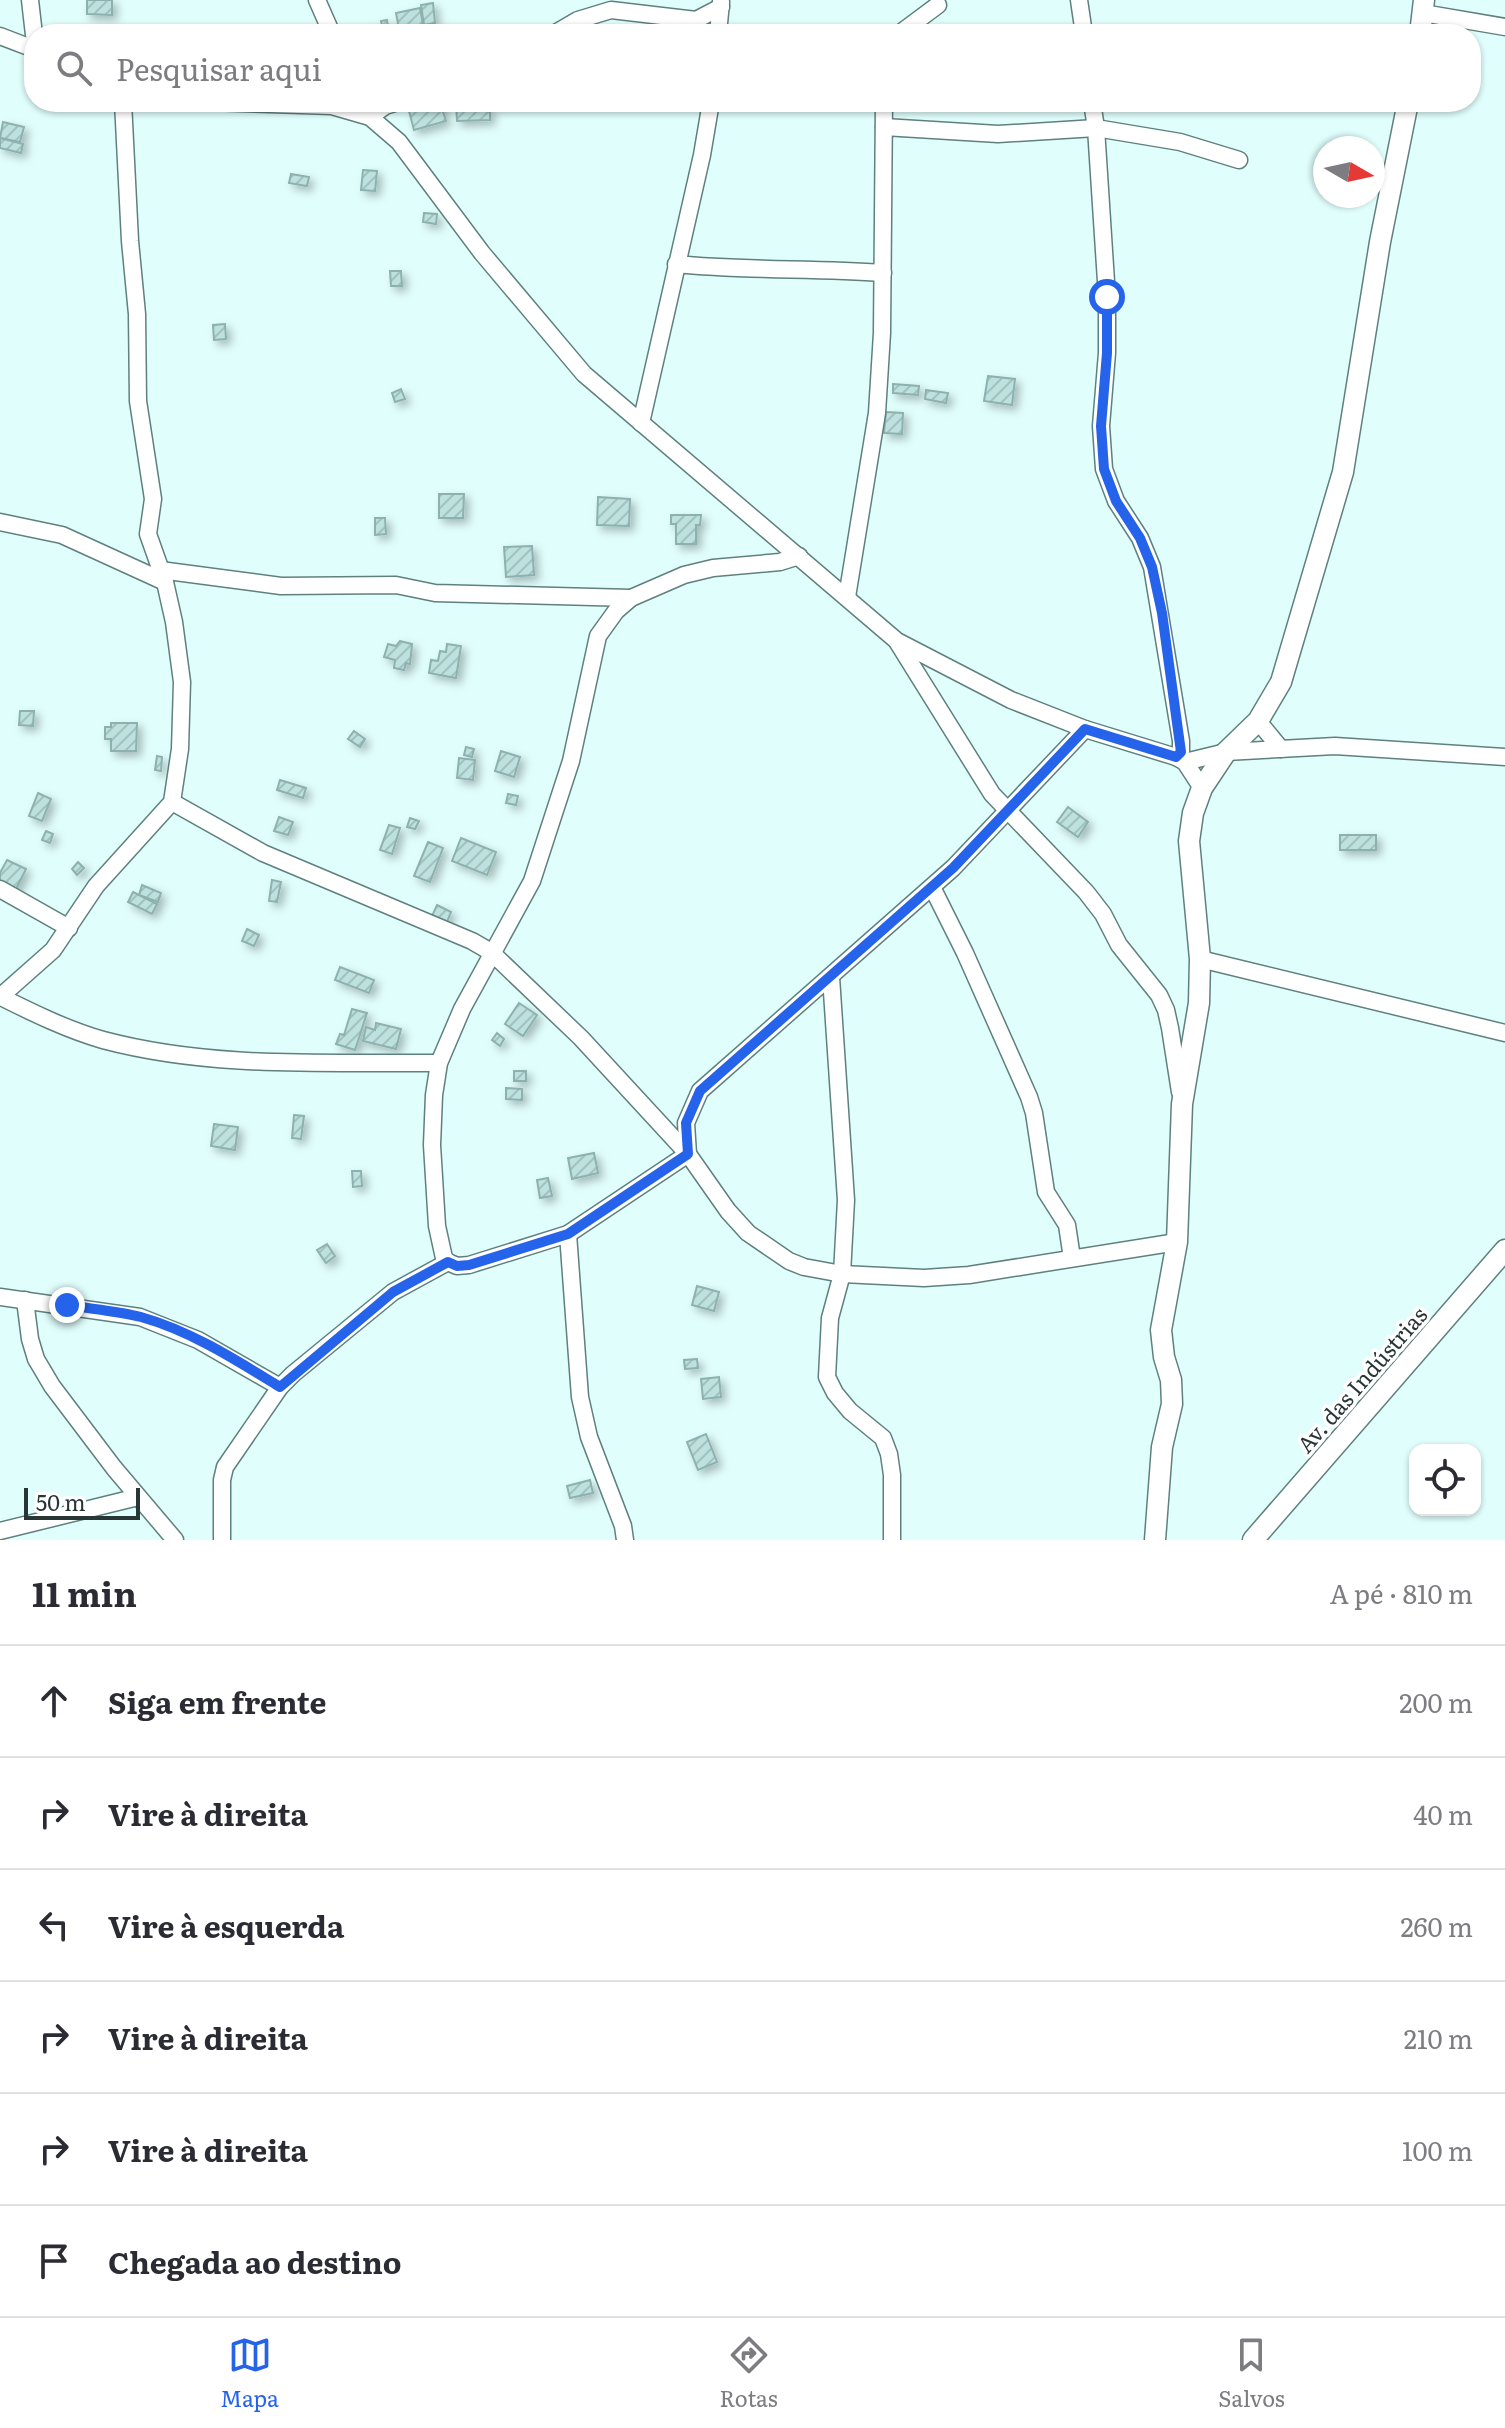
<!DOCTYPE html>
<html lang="pt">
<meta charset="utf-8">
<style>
body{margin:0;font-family:Literata,serif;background:#f7f7f7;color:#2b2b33}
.controls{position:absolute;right:24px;bottom:24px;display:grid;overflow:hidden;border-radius:16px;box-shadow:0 2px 6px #0004}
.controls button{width:72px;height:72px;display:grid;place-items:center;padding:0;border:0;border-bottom:2px solid #e1e1e2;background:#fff;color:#2b2b33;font:40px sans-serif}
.compass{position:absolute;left:1313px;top:136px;width:72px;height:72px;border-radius:50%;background:#fff;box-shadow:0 2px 6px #0004;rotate:99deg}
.scale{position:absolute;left:24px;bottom:20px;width:116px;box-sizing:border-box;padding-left:8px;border:4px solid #283736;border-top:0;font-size:22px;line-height:28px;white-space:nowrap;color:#283736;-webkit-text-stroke:6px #fff;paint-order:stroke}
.stop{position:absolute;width:24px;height:24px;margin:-18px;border:6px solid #2563eb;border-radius:50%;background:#fff}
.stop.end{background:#2563eb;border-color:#fff;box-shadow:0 2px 8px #0008}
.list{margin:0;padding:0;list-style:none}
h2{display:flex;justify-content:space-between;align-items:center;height:104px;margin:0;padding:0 32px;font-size:34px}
h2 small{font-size:26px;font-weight:400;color:#7c7c81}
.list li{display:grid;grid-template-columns:52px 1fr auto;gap:24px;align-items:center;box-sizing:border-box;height:112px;padding:0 32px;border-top:2px solid #e1e1e2}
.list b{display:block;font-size:30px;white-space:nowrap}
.list em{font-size:26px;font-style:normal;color:#7c7c81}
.icon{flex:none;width:44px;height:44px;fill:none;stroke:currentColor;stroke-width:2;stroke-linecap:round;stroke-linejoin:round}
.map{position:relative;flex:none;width:1505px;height:1540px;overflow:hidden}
.search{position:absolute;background:#fff;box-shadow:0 2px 6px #0004;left:24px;right:24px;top:24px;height:88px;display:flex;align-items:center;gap:20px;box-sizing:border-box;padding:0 28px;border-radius:32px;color:#7c7c81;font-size:30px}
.sheet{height:776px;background:#fff}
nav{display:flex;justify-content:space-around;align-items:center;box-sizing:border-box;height:112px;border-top:2px solid #e1e1e2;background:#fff;font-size:22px;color:#7c7c81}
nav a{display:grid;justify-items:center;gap:4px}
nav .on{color:#2563eb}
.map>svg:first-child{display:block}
.building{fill:url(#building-hatch);stroke:#8db1ae;stroke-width:2;filter:url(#shadow)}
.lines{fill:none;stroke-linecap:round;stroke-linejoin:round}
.minor-casing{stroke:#5e807e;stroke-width:19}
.tertiary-casing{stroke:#5e807e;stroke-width:23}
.minor{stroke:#fff;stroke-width:16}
.tertiary{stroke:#fff;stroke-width:20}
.route{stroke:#2563eb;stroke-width:10}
.labels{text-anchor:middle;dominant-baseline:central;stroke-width:7;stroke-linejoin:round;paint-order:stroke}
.street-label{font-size:22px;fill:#283736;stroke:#fff}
</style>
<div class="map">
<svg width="1505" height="1540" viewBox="0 0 1505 1540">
<defs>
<pattern id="building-hatch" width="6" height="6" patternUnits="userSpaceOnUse" patternTransform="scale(2)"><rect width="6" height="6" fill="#bce1de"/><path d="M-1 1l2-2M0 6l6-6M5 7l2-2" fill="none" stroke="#a2c2bf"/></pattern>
<filter id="shadow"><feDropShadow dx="4.5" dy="4.5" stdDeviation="4" flood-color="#0004"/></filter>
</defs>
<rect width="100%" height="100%" fill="#e0fefc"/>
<g class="building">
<path d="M87,0H112V15L87,14Z"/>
<path d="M433,3L435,23L424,25L421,5Z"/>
<path d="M420,8L424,30L400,34L396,13Z"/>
<path d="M387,20L389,33L370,34L369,28L382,26L381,21Z"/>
<path d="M413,102H440L446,121L414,130L409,111L415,109Z"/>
<path d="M475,102V109H490V120L457,121L456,103Z"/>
<path d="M3,122L24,127L20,142L0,138Z"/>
<path d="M0,138L23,144L21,153L0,148Z"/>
<path d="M363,170L377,171L375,191L361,190Z"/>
<path d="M291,174L309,177L307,186L289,183Z"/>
<path d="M424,213L437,214L436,224L423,222Z"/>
<path d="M390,271H401L402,286H391Z"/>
<path d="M225,324L226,339L214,340L213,325Z"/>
<path d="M988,376L1015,379L1012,405L984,401Z"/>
<path d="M893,384L919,386L918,395L893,393Z"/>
<path d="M401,389L405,399L395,402L392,393Z"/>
<path d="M926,390L948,393L946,403L925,399Z"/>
<path d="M886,412L903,413L902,434L884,433Z"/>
<path d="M439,494H464L463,518H439Z"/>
<path d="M598,497L630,499L629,526L597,525Z"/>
<path d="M671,515H701L700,525H696V544H676V524H671Z"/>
<path d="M375,518H385L386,534L375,535Z"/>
<path d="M532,546L534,575L506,577L504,547Z"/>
<path d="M400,641L412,644L410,664L406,663L404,670L394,668L395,660L384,657L388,644L396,646Z"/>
<path d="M447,644L461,646L456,678L429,673L431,660L438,661L440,651L446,652Z"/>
<path d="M20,711H34L33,726L19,725Z"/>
<path d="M111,723H137L136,751H111V739H105V727H111Z"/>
<path d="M354,731L365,739L360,747L348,739Z"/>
<path d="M466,747L474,749L472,757L464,755Z"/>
<path d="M501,751L520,757L514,777L495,771Z"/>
<path d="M157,756L162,757L161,771L155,770Z"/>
<path d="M459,758L475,760L473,780L457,778Z"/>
<path d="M280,780L306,788L303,798L277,790Z"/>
<path d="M38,793L51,799L42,821L29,816Z"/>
<path d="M508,794L518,796L516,805L506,803Z"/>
<path d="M1068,807L1088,822L1078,837L1057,822Z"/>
<path d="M279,817L293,822L288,835L274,831Z"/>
<path d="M410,818L419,821L415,829L407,827Z"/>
<path d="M389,825L400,828L392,854L380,850Z"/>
<path d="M46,831L53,834L50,843L42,840Z"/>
<rect x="1340" y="835" width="36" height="15"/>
<path d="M461,838L496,852L487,875L452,861Z"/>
<path d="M428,842L443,848L430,882L414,876Z"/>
<path d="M7,860L26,869L15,891L0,884V873Z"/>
<path d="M78,862L84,868L77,875L72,869Z"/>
<path d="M272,880L281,882L277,902L269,901Z"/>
<path d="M142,885L161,893L158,902L139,895Z"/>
<path d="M133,892L157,904L152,914L128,902Z"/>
<path d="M437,905L451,912L447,922L432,916Z"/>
<path d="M247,929L259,935L254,946L242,941Z"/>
<path d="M340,967L374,980L369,993L335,980Z"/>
<path d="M519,1003L537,1015L523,1036L505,1024Z"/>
<path d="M352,1009L367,1013L355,1050L336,1044L340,1034L344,1035Z"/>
<path d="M376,1023L401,1029L396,1049L363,1041L366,1027L375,1030Z"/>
<path d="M497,1033L504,1039L500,1046L492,1040Z"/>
<rect x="514" y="1071" width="12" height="10"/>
<path d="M506,1088L522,1089V1100L506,1099Z"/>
<path d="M294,1115L304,1116L301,1139L292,1138Z"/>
<path d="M214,1124L238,1127L235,1150L211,1146Z"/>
<path d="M594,1153L598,1173L572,1179L568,1158Z"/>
<path d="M352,1171H361L362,1186L353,1187Z"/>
<path d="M548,1178L552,1196L540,1198L537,1180Z"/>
<path d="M327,1244L335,1256L326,1263L317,1250Z"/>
<path d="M697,1286L719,1292L714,1311L692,1305Z"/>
<path d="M697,1359L698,1368L685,1369L684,1360Z"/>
<path d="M719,1377L721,1397L703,1399L701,1379Z"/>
<path d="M706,1434L717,1462L698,1470L687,1442Z"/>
<path d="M590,1480L593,1493L570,1498L567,1486Z"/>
</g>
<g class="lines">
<g class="minor-casing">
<g id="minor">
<path d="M30,0L34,35"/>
<path d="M317,0L332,34"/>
<path d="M1079,0L1084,34"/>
<path d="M1423,13L1505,27"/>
<path d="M554,34L578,20L611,10L696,20L721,7"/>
<path d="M718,34L721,2"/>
<path d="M899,34L938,5"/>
<path d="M0,36L34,49"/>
<path d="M208,102L332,106L370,117L399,142L482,253L584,374L897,641L1011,700L1085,729L1176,757L1185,762L1202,788"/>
<path d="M1092,102L1096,128L1107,297V353L1101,426L1104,469L1116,501L1140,538L1152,567L1181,741V752L1176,757"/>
<path d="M370,117L385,106L398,102"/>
<path d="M884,127L998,134L1096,128L1180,142L1239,160"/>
<path d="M676,264C745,271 814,268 883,273"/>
<path d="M641,423L702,155L711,102"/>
<path d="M0,522L62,535L165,582"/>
<path d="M799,556L780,562L713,568L684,575L631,598L616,611L598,636L571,761L532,881L462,1009L439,1063L434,1095L432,1145L437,1226L444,1258L448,1262L457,1266L469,1265L568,1234L688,1154L686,1123L700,1091L953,868L1085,729"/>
<path d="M160,570L281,586L396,585L435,593L631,598"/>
<path d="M847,597L877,413L882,333L884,102"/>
<path d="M898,643L992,794L1086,892L1103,914L1119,945L1159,995L1166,1010L1170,1028L1180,1092"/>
<path d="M1258,721L1281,749"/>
<path d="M1185,762L1226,752L1335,746L1505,757"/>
<path d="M172,802L263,853L472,941L491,952L581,1038L688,1154L728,1211L748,1233L789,1261L804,1267L842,1274L924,1278L969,1275L1177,1242"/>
<path d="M932,887L965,953L1029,1097L1034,1113L1046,1192L1067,1225L1072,1258"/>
<path d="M0,889L69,928"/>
<path d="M1200,959L1505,1033"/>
<path d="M831,977L846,1200L842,1274L830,1318L827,1377L835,1393L850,1411L883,1438L889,1454L892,1475V1540"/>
<path d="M0,997L53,950L96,886L172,802L180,749L182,682L174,622L165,582L148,534L153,499L138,401L137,314L130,241L123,102"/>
<path d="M1,997C33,1013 68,1030 103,1040C212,1069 327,1062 439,1063"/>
<path d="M568,1234L580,1397L589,1437L623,1526L625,1540"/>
<path d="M0,1297L140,1317L198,1340L280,1387"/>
<path d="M25,1300L30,1339L36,1359L52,1386L114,1468L175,1540"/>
<path d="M0,1531L138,1497"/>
<path d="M222,1540V1480L225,1467L280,1387L293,1374L393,1292L448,1262"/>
</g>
</g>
<g class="tertiary-casing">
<g id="tertiary">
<path d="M1420,34L1424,0"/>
<path d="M1155,1540L1162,1447L1172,1404L1171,1380L1164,1357L1161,1330L1177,1242L1182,1104L1199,1003L1200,959L1189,841L1193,813L1202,788L1226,752L1258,721L1281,682L1343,472L1380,242L1408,102"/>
<path d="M1253,1540L1505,1250"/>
</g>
</g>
<use href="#minor" class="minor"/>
<use href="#tertiary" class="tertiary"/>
</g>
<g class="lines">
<path class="route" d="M67,1305C91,1309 118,1311 141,1317C191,1331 236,1360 280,1387L393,1292L448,1262L457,1266L469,1265L568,1234L688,1154L686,1123L700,1091L953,868L1085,729L1176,757L1181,752L1162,613L1152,567L1140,538L1116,501L1104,469L1101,426L1107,353V297"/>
</g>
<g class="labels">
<g class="street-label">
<text transform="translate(1361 1379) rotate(-49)">Av. das Indústrias</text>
</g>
</g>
</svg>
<div class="controls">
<button><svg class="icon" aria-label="locate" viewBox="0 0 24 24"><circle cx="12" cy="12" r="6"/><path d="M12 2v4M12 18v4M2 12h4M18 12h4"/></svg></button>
</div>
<svg class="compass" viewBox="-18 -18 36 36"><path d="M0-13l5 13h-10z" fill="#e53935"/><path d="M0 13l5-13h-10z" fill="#7c7c81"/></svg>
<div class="scale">50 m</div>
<div class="stop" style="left:1107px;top:297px"></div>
<div class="stop end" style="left:67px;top:1305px"></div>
<div class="search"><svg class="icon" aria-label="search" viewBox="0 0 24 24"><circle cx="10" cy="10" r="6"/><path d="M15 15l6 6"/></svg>Pesquisar aqui</div>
</div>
<section class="sheet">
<h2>11 min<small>A pé · 810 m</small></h2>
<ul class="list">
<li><svg class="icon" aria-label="ahead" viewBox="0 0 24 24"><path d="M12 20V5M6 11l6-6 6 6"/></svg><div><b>Siga em frente</b></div><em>200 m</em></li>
<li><svg class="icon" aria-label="right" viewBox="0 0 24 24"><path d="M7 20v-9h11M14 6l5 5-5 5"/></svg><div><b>Vire à direita</b></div><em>40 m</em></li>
<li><svg class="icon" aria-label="left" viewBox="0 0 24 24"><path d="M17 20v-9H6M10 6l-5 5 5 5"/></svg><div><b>Vire à esquerda</b></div><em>260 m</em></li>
<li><svg class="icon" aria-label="right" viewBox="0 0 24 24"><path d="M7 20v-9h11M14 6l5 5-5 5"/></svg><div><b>Vire à direita</b></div><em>210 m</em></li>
<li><svg class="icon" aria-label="right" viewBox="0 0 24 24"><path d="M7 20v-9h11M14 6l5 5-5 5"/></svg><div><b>Vire à direita</b></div><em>100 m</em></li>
<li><svg class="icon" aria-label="arrive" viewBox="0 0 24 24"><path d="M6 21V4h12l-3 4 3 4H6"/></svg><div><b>Chegada ao destino</b></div></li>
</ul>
</section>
<nav>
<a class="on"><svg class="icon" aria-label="map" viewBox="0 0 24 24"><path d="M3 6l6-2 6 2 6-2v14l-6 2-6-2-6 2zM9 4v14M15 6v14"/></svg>Mapa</a>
<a><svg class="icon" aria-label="directions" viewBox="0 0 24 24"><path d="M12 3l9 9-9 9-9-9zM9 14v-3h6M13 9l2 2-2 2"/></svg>Rotas</a>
<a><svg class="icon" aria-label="saved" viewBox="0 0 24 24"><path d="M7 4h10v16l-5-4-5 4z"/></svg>Salvos</a>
</nav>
